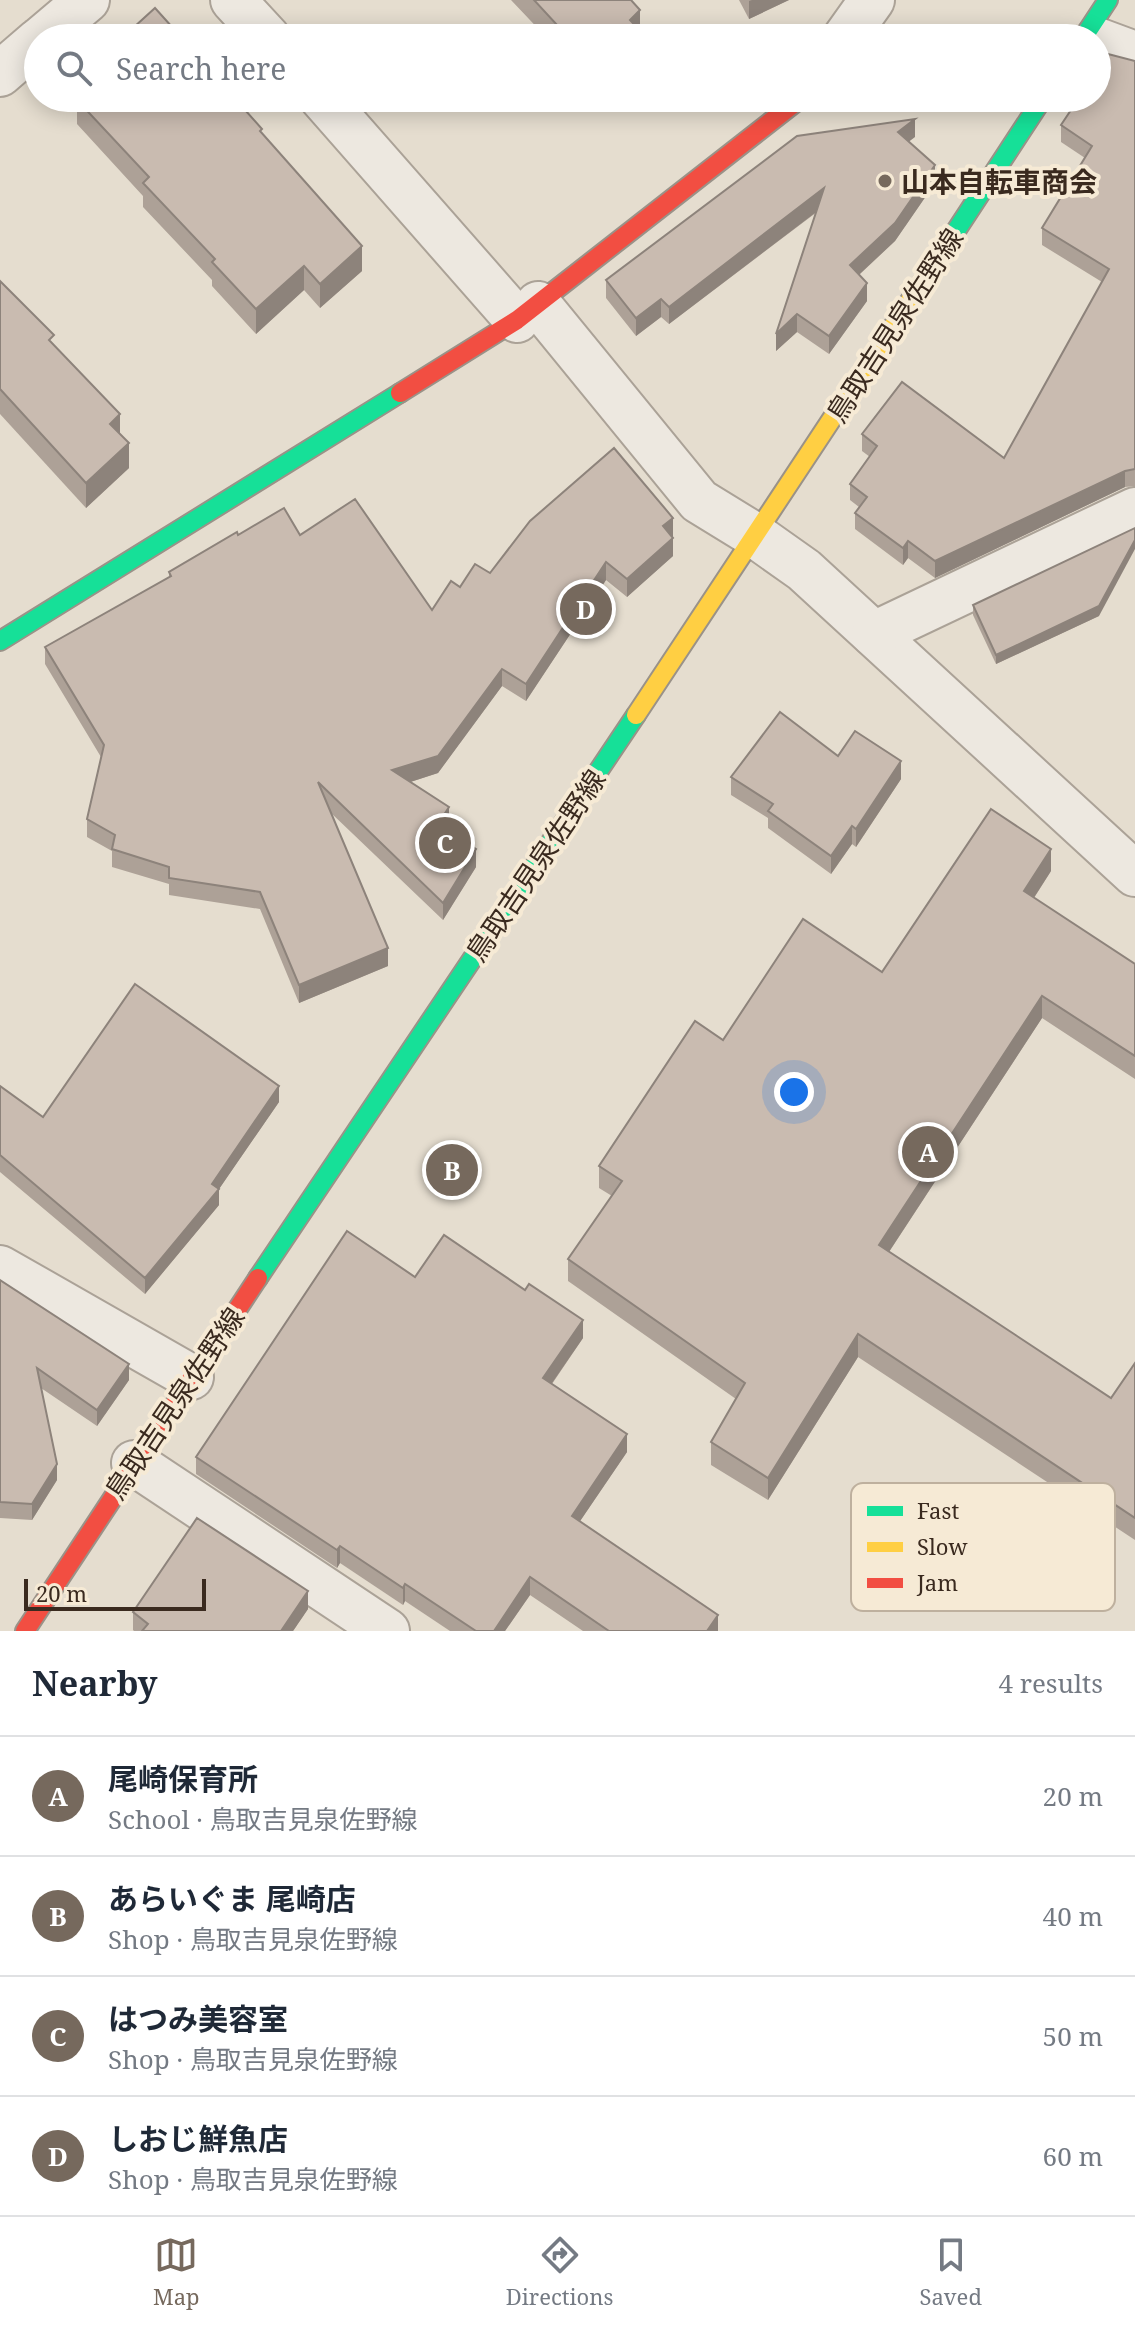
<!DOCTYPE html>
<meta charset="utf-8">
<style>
body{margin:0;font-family:"Noto Serif","Noto Sans JP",serif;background:#f2f2f3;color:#1f2937}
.scale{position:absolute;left:24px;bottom:20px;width:182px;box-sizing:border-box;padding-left:8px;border:4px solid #3a2a1f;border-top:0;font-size:22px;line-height:28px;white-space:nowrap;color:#3a2a1f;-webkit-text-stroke:6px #f6ead5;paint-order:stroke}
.you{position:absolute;left:794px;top:1092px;width:28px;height:28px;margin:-20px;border:6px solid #fff;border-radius:50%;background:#1a73e8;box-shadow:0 0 0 12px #1a73e833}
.badge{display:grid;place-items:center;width:52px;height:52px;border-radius:50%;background:#76695d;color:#fff;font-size:26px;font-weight:700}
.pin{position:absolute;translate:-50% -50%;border:4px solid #fff;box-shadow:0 2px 8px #0006}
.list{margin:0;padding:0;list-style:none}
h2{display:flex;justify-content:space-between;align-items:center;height:104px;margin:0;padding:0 32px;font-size:34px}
h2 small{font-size:26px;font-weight:400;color:#747a83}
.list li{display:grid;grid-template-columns:52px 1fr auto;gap:24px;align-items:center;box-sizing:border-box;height:120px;padding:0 32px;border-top:2px solid #e0e1e3}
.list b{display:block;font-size:30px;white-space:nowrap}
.list p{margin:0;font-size:26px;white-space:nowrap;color:#747a83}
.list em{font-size:26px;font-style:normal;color:#747a83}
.icon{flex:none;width:44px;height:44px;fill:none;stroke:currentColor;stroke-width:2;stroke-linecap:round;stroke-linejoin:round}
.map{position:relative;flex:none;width:1135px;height:1631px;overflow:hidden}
.search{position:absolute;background:#fff;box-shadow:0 4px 20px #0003;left:24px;right:24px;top:24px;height:88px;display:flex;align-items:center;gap:20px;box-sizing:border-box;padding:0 28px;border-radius:44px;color:#747a83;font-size:30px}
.sheet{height:584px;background:#fff}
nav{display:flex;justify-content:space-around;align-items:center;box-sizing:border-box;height:112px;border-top:2px solid #e0e1e3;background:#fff;font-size:22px;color:#747a83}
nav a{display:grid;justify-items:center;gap:4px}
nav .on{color:#76695d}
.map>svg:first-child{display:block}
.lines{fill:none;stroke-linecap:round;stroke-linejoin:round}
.street-casing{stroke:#aba297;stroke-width:48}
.fast-casing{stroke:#9a9288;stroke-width:22}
.slow-casing{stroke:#9a9288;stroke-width:22}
.jam-casing{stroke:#9a9288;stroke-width:22}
.street{stroke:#ede8e0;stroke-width:44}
.fast{stroke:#16e098;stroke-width:18}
.slow{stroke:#ffcf43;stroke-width:18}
.jam{stroke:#f24e42;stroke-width:18}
.wall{fill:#ada197}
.shaded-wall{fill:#8d837b}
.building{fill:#c9bbb0;stroke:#8d837b;stroke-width:2}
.poi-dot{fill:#76695d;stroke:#f6ead5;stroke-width:3}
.labels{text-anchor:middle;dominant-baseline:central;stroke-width:8;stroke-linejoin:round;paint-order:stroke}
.poi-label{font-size:28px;font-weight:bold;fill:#3a2a1f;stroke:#f6ead5;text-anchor:start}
.street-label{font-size:28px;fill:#3a2a1f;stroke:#f6ead5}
.key{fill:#f6ead5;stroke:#beb09e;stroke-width:2}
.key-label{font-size:22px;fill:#3a2a1f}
</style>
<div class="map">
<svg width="1135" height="1631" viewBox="0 0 1135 1631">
<rect width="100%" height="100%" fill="#e5ddcf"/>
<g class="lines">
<g class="street-casing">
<g id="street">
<path d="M233,0L268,38"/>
<path d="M42,38L87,0"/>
<path d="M845,38L872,0"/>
<path d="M1097,40L1135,54"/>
<path d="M0,74L38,41"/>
<path d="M322,98L517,320"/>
<path d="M538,304L699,501L756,536L804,570L1135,874"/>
<path d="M874,634L1135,510"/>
<path d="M0,1268L191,1377"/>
<path d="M134,1463L387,1631"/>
</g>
</g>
<g class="fast-casing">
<g id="fast">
<path d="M1083,38L1108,0"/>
<path d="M927,275L1043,98"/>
<path d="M0,641L400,393"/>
<path d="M258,1278L636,715"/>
</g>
</g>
<g class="slow-casing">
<path id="slow" d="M636,715L927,275"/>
</g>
<g class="jam-casing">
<g id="jam">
<path d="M400,393L517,320L801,98"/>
<path d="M25,1631L258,1278"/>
</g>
</g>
<use href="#street" class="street"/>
<use href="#fast" class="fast"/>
<use href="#slow" class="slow"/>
<use href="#jam" class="jam"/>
</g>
<g class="wall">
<path d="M511,0H631L640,31L646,38H547Z"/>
<path d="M739,0H789L749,19Z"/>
<path d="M1135,61V486L1125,487L935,578L908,558L903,565L855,529V513L859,507L850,500V484L870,457L862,451V434L1004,458L1102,282L1042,245V228L1085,158L1061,142V125Z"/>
<path d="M77,100L238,103L262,133L362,271L320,308L304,290L256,334L212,286V280L143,207V196L77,124Z"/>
<path d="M915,137L908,141L935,183L895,241L859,275L867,301L829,354L797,332L776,351L817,212L669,324L661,317L636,336L606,298V280Z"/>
<path d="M0,281L54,345L120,435L129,468L86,508L0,414Z"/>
<path d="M238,535H300L432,610L460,587L490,573L673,536L672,537L673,556L627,597L606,580L526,701L502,686L438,773L410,782L449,824L446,829L476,867L443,920L330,812L388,966L299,1003L260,909L169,895V884L112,867V851L87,837V819L101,757L45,664V647L169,577V572Z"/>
<path d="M973,605L1099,616L996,664L973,615Z"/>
<path d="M731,777L901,779L856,847L852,844L831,874L768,828V818L731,795Z"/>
<path d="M1051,871L1034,898L1135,964V1079L1042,1018L889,1252L1111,1398L1135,1363V1540L858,1357L768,1500L711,1465V1442L736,1399L568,1281V1259L612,1196L599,1188V1166L723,1040L882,972Z"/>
<path d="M0,1086L43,1117L279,1102L219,1189V1205L145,1294L0,1172Z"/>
<path d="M415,1277L583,1338L552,1384L627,1452L580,1521L718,1631H583L530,1595L505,1631H450L405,1601L403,1605L340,1563L337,1568L196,1474V1457Z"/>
<path d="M0,1280L129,1380L97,1426L41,1388L57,1480L32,1520L0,1518Z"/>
<path d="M308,1609L293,1631H134L133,1630V1612Z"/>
</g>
<g class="shaded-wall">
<path d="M752,0H789L749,19V1Z"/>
<path d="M640,10V35L630,20Z"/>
<path d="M915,119V137L898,150V132Z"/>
<path d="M935,165V183L895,241L850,283V265Z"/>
<path d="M824,188V206L669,324V307Z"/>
<path d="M362,246V271L320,308V284Z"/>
<path d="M304,266V290L256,334V309Z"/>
<path d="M867,283V301L829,354V336Z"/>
<path d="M661,299V317L636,336V318Z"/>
<path d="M797,314V332L776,351V334Z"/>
<path d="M120,414V439L110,424Z"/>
<path d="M129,443V468L86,508V483Z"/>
<path d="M1125,471V487L935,578V561Z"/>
<path d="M673,518V536L663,544V526Z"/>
<path d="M673,538V556L627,597V579Z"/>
<path d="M1135,540V549L1099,616L996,664V655Z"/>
<path d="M908,541V558L903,565V548Z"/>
<path d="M606,562V580L526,701V684Z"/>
<path d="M502,669V686L438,773L392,788V770Z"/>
<path d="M901,761V779L856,847V829Z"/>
<path d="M449,807V824L438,842V824Z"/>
<path d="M852,826V844L831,874V856Z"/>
<path d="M476,849V867L443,920V903Z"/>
<path d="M1051,849V871L1024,913V891Z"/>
<path d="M388,948V966L299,1003V985Z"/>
<path d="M1042,996V1018L879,1267V1245Z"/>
<path d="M279,1086V1102L219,1189V1205L145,1294V1278L212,1184Z"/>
<path d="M583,1320V1338L543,1396V1378Z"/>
<path d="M858,1334V1357L768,1500V1478Z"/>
<path d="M129,1364V1380L97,1426V1410Z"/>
<path d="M627,1434V1452L572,1533V1516Z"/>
<path d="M57,1464V1480L32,1520V1504Z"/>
<path d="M340,1546V1563L337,1568V1550Z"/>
<path d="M530,1577V1595L505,1631H494Z"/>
<path d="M405,1584V1601L403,1605V1588Z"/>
<path d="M308,1591V1609L293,1631H281Z"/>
<path d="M718,1615V1631H707Z"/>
</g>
<g class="building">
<path d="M534,0H631L640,10L630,20L646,37L569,38Z"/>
<path d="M155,8L182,38H122Z"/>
<path d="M1108,54L1135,61V469L1125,471L935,561L908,541L903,548L855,513L867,497L850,484L877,446L862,434L902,382L1004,458L1109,269L1042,228L1092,146L1061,125L1079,98H1097V71Z"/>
<path d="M79,98H237L238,100L237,101L262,129L260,131L362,246L320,284L304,266L256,309L212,262L215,259L143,183L149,177L77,100Z"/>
<path d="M915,119L898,132L935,165L895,223L850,265L867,283L829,336L797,314L776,334L824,188L669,307L661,299L636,318L606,280L797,136Z"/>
<path d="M0,281L54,335L49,340L120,414L110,424L129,443L86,483L0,389Z"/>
<path d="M614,448L673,518L663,526L673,538L627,579L606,562L526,684L502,669L438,756L392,770L449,807L438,824L476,849L443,903L318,782L388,948L299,985L260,892L169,878V867L112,849L115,835L87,819L104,745L45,647L171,576L169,572L237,532L238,535L284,508L300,535L355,499L432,610L451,581L460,587L475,564L490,573L530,521Z"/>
<path d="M1135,528V540L1099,606L996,655L973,605Z"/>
<path d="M780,712L838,756L855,731L901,761L856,829L852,826L831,856L768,811L773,804L731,777Z"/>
<path d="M991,809L1051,849L1024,891L1135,964V1056L1042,996L879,1245L1111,1398L1135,1363V1518L858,1334L768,1478L711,1442L745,1383L568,1259L622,1181L599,1166L695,1021L723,1040L803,919L882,972Z"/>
<path d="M135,984L279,1086L212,1184L219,1189L145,1278L0,1155V1086L43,1117Z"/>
<path d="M347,1231L415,1277L444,1235L525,1290L529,1284L583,1320L543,1378L627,1434L572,1516L718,1615L707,1631H609L530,1577L494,1631H476L405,1584L403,1588L340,1546L337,1550L196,1457Z"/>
<path d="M0,1280L129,1364L97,1410L37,1368L57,1464L32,1504L0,1502Z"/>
<path d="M197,1518L308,1591L281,1631H142L148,1624L133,1612Z"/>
</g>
<circle class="poi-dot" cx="885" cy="181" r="8"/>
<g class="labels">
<g class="poi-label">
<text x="901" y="181">山本自転車商会</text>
</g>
<g class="street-label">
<text transform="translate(894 325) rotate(-57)">鳥取吉見泉佐野線</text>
<text transform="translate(535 865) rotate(-56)">鳥取吉見泉佐野線</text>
<text transform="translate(174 1403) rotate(-56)">鳥取吉見泉佐野線</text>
</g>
</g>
<rect x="851" y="1483" width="264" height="128" rx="12" class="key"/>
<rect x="867" y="1506" width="36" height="10" fill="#16e098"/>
<rect x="867" y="1542" width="36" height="10" fill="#ffcf43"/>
<rect x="867" y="1578" width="36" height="10" fill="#f24e42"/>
<g class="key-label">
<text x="917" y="1519">Fast</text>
<text x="917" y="1555">Slow</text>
<text x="917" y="1591">Jam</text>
</g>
</svg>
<div class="scale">20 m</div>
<div class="you"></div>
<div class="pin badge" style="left:928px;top:1152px">A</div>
<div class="pin badge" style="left:452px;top:1170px">B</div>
<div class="pin badge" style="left:445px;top:843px">C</div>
<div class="pin badge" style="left:586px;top:609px">D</div>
<div class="search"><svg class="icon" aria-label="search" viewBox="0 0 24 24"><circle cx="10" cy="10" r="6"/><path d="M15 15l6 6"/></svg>Search here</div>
</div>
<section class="sheet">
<h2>Nearby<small>4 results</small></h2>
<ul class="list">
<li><span class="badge">A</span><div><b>尾崎保育所</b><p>School · 鳥取吉見泉佐野線</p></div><em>20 m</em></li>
<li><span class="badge">B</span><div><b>あらいぐま 尾崎店</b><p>Shop · 鳥取吉見泉佐野線</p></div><em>40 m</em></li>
<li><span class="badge">C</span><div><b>はつみ美容室</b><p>Shop · 鳥取吉見泉佐野線</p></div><em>50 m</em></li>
<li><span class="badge">D</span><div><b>しおじ鮮魚店</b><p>Shop · 鳥取吉見泉佐野線</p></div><em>60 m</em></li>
</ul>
</section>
<nav>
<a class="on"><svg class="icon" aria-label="map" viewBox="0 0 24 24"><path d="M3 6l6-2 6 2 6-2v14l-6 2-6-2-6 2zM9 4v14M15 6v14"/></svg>Map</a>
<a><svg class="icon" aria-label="directions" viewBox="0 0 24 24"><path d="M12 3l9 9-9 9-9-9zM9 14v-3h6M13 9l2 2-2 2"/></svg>Directions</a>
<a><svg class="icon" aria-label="saved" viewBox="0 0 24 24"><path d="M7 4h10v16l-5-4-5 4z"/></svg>Saved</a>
</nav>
